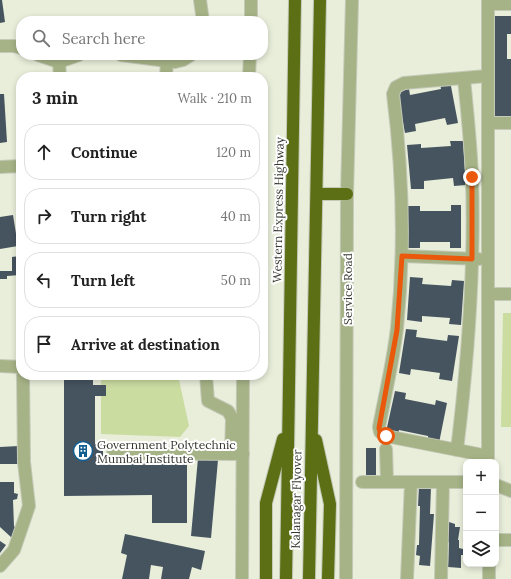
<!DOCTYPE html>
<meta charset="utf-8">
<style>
body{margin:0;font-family:Lora,serif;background:#f6f6f6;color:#222}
.controls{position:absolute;right:12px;bottom:12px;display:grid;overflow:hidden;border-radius:8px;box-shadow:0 2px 6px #0003}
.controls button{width:36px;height:36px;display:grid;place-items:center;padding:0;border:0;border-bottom:1px solid #e0e0e0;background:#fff;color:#222;font:20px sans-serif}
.stop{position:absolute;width:12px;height:12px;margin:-9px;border:3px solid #ea580c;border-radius:50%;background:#fff}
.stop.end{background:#ea580c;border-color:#fff;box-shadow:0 1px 4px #0008}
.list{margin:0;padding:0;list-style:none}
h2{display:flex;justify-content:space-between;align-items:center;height:52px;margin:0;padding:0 16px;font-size:17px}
h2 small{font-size:13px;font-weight:400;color:#767676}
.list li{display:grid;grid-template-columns:26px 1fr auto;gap:12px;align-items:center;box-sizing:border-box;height:56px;margin:0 8px 8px;padding:0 8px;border:1px solid #e0e0e0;border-radius:16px}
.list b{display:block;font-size:15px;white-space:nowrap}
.list em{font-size:13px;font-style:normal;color:#767676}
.icon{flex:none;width:22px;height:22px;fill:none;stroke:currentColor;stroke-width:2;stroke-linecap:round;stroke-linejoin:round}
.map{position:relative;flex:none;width:511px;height:579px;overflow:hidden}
.search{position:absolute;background:#fff;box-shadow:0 2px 6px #0003;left:16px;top:16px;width:252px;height:44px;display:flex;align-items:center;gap:10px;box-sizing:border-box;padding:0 14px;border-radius:16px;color:#767676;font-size:15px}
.panel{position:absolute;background:#fff;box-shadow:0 2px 6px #0003;left:16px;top:72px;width:252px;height:308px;border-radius:16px}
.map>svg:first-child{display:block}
.green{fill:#cbdca1}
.building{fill:#465460}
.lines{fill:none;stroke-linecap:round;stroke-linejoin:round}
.minor-casing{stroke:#c4c9b8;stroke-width:14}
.highway-casing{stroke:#c4c9b8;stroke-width:14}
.minor{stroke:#a6b386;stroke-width:12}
.highway{stroke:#5c6f15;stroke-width:12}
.route{stroke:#ea580c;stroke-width:5}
.labels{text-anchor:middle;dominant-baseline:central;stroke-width:4;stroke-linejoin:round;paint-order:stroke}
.street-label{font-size:12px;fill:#35372f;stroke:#fff}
.poi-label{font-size:12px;fill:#35372f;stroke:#fff;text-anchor:start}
</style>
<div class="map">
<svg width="511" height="579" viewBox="0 0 511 579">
<rect width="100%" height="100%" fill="#e8eeda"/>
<g class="green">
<path d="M503,313H511V427H501Z"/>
<path d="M101,375H178L189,426L180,437L101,434Z"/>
</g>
<g class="building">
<path d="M0,0H2L5,22L0,23Z"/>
<path d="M494,16H511V34H507V59H511V119H495Z"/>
<path d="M450,81L458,123L447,125L445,118L415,124L416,131L405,133L397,91L409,89L410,95L441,89L440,83Z"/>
<path d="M0,94H4L7,142L0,143Z"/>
<path d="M450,141H463L466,185L454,186L453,178L424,181V189H411L407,145L421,144V148L451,146Z"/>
<path d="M451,205H461V248H450V242H420V248H408V206H420V211H451Z"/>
<path d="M13,215L18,246L0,249V217Z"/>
<path d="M19,256L20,275L7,276V279H0V271H12V257Z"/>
<path d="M410,277L423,278L422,284L451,286L452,280L464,281L461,325L449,324L450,318L422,316V322L407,320Z"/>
<path d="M406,329L417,330L416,337L447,341L448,335L459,336L452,381L439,379L440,373L411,369L410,375L399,373Z"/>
<path d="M64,375H93V385H106V396H95V444H103V457H97V463L187,462V523H152V495L64,496Z"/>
<path d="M395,391L406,393L405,399L435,405L436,400L447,403L439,443L428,440V436L399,430L398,434L386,432Z"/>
<path d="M19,446V464H0V447Z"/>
<rect x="366" y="448" width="10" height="27"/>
<path d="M198,458L218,460L211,538L191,536Z"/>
<path d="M0,482H14V493L18,494L17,499L13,500L14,526L16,528L12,538L0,527Z"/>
<path d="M419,486L431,487L430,514H434L430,566L419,565L420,556L416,555L417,545H419L420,506H418Z"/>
<path d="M449,522L455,524V527H460L458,540H459V548L463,549V555H461V568L448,567L449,542H446V530H449Z"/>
<path d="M125,534L205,551L201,570L192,567L189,579H161L163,567L151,565L149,579H122L127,555L121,553Z"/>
<path d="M0,541L6,545L0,553Z"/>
</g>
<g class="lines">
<g class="minor-casing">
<g id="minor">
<path d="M200,0L203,21"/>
<path d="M488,4H511"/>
<path d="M251,21V0"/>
<path d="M0,46H14L21,48"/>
<path d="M38,55L59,62L79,55"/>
<path d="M121,55L175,62L183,60L191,55"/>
<path d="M59,62L60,77"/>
<path d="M487,76L404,83L396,87L393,94C403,173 405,250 397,328C393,362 385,395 379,427L380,432L386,436L488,456"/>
<path d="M166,77L167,60"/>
<path d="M249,77L250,55"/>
<path d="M488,123H511"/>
<path d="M0,167L21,166"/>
<path d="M403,256L479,259"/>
<path d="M489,294H511"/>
<path d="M0,366L21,367"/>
<path d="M206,375L208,401L228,411L232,418L231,454"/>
<path d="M386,449L387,482"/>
<path d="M457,450C468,360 475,269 472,178C471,145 467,111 464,78"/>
<path d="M113,453L243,454"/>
<path d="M488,462V0"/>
<path d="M362,482H466"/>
<path d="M496,485L511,491"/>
<path d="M496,540H511"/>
<path d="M489,564V579"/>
<path d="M0,566L14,550L29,506L24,462L23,375"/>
<path d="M242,579L243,375"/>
<path d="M346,579L347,194L352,0"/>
<path d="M407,579L411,482"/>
<path d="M441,579L443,482"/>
</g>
</g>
<g class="highway-casing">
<g id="highway">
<path d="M317,194H347"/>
<path d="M316,440L330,504L328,579"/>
<path d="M266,579V503L283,439"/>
<path d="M286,579L295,0"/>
<path d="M309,579L320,0"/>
</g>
</g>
<use href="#minor" class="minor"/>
<use href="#highway" class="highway"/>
</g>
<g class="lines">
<path class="route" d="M386,436L380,432L379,428L397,330L402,256L472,259V177"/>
</g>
<defs>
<g id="building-ring" transform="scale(1)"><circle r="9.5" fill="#fff" stroke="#115e91" stroke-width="1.5"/><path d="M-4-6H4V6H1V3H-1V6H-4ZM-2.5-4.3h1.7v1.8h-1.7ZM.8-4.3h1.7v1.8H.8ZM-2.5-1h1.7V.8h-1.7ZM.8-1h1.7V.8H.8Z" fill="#115e91"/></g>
</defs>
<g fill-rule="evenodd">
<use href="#building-ring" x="83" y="451"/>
</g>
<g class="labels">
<g class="street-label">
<text transform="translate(278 210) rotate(-89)">Western Express Highway</text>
<text transform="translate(347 289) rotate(-90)">Service Road</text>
<text transform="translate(296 499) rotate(-89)">Kalanagar Flyover</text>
</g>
<g class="poi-label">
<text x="97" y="444">Government Polytechnic<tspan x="97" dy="14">Mumbai Institute</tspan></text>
</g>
</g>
</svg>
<div class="controls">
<button>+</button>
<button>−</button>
<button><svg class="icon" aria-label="layers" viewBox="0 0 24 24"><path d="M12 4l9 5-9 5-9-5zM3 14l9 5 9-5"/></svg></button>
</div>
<div class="stop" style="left:386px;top:436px"></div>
<div class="stop end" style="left:472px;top:177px"></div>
<div class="search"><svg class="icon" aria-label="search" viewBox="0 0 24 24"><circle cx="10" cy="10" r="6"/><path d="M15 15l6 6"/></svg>Search here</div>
<section class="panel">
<h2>3 min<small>Walk · 210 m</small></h2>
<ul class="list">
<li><svg class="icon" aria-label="ahead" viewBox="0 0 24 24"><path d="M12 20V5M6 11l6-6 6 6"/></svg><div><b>Continue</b></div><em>120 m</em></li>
<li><svg class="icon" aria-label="right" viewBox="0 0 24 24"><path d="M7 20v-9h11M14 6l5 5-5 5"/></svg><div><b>Turn right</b></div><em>40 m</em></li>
<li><svg class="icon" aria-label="left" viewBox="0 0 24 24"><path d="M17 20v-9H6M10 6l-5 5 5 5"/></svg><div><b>Turn left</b></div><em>50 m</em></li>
<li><svg class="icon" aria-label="arrive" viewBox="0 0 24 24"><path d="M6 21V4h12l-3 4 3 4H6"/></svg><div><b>Arrive at destination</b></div></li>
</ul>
</section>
</div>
